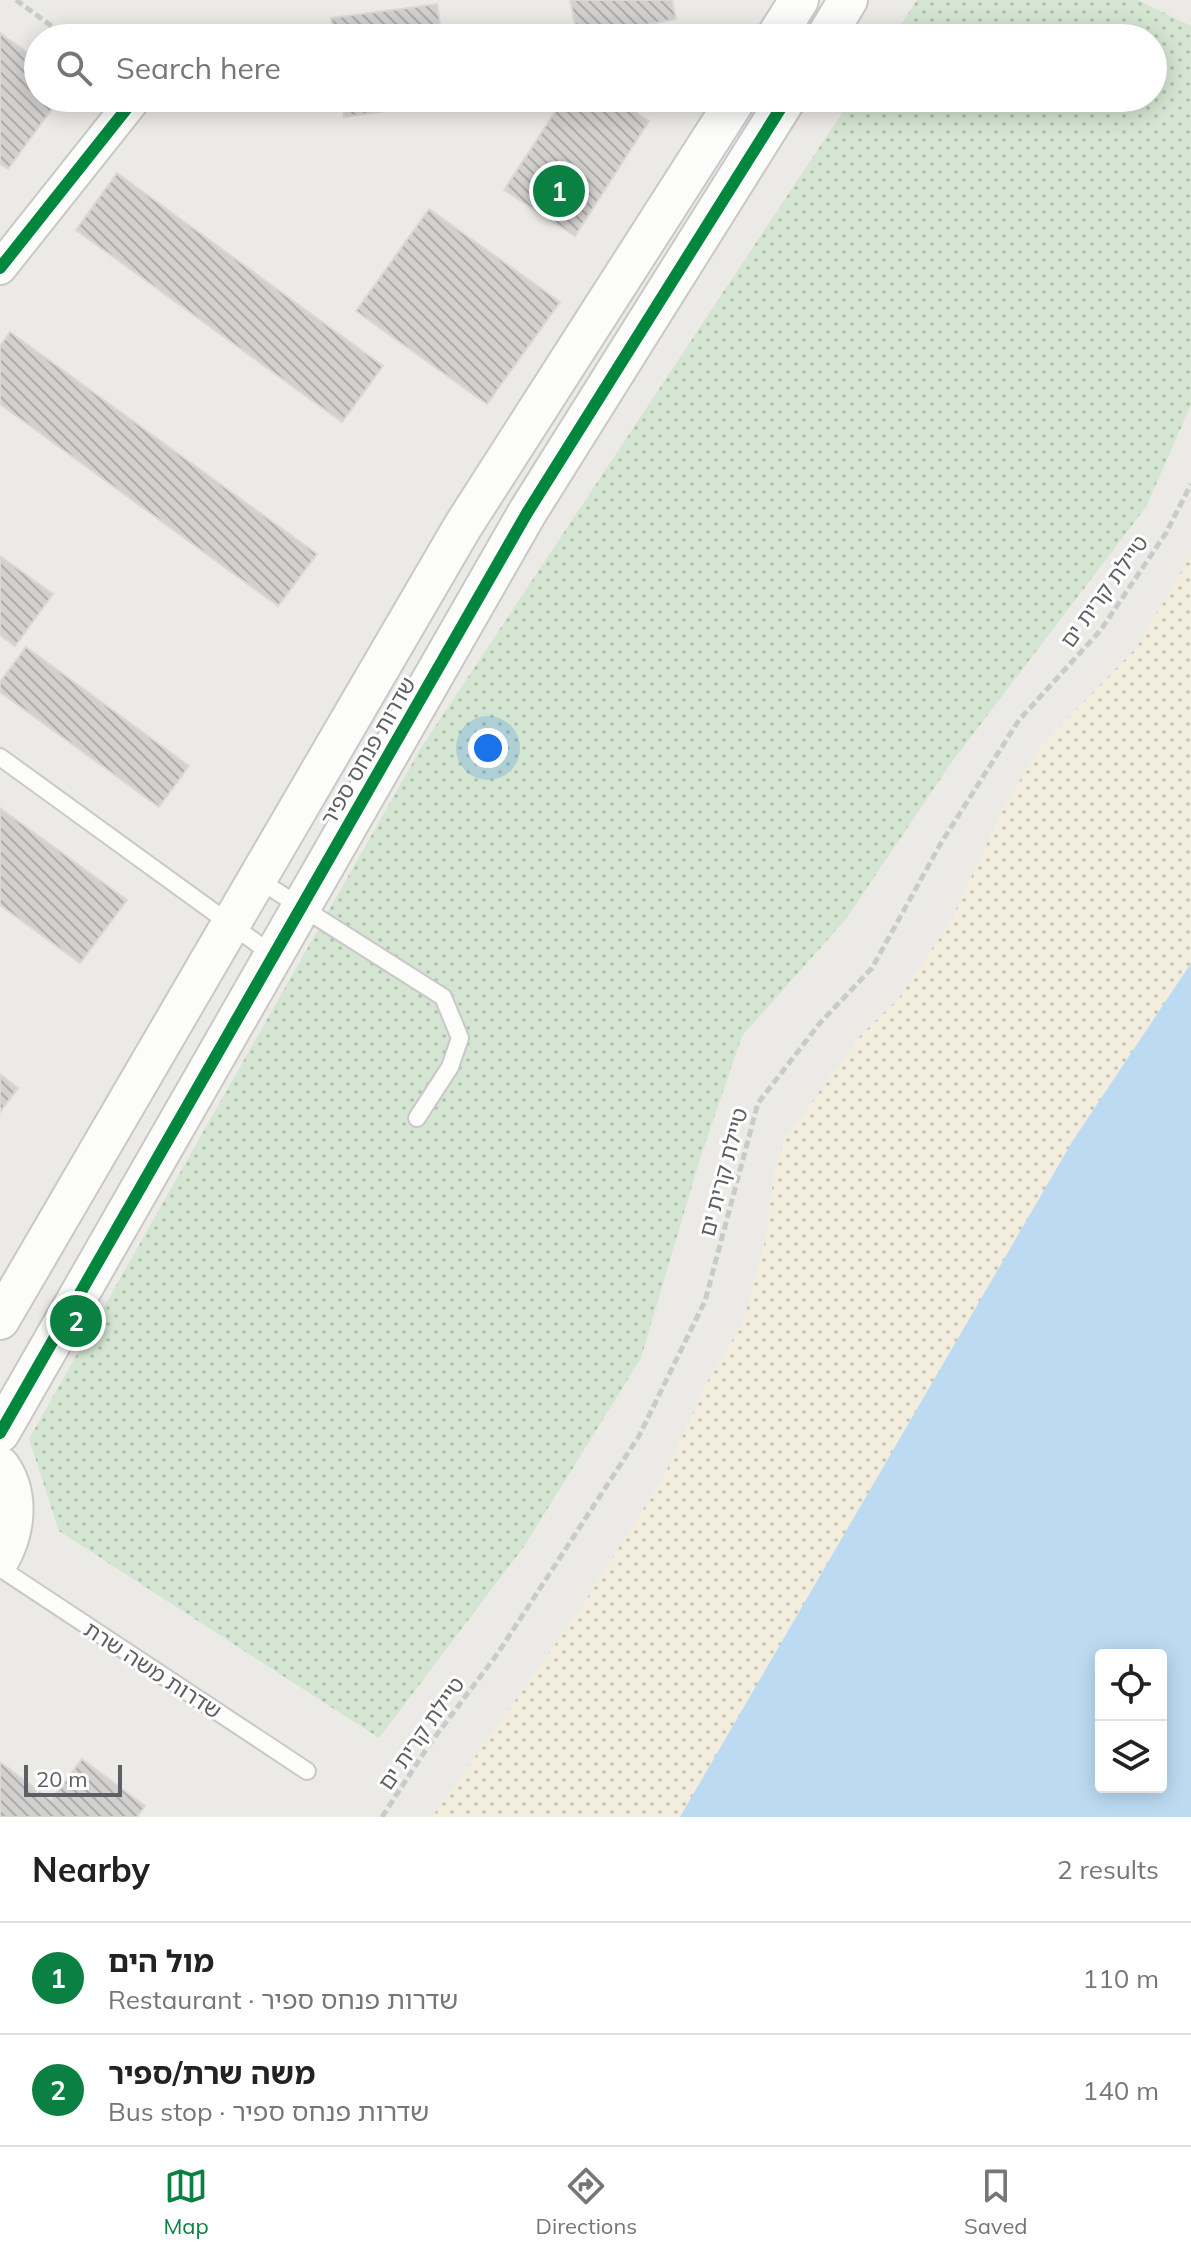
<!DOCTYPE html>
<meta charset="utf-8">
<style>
body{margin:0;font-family:Mulish,"Noto Sans Hebrew",sans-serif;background:#f2f2f2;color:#222}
.controls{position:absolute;right:24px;bottom:24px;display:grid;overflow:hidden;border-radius:8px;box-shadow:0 4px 20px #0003}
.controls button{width:72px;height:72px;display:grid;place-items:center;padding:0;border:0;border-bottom:2px solid #e0e0e0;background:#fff;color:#222;font:40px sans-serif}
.scale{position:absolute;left:24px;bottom:20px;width:98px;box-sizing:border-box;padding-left:8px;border:4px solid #5c5f63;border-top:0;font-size:22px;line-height:28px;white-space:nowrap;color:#5c5f63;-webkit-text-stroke:6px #fff;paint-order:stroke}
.you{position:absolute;left:488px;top:748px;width:28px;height:28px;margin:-20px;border:6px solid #fff;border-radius:50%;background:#1a73e8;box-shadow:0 0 0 12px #1a73e833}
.badge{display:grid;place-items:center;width:52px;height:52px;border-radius:50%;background:#0b8043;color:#fff;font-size:26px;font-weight:700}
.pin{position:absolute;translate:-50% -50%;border:4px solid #fff;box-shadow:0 2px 8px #0006}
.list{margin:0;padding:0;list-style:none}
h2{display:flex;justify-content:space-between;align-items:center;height:104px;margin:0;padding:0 32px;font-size:34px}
h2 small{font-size:26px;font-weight:400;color:#767676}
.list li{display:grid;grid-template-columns:52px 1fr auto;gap:24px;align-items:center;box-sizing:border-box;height:112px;padding:0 32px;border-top:2px solid #e0e0e0}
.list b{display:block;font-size:30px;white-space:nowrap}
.list p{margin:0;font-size:26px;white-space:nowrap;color:#767676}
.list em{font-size:26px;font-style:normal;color:#767676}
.icon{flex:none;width:44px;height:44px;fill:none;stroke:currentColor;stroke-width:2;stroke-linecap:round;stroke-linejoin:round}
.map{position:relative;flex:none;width:1191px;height:1817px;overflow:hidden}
.search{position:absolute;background:#fff;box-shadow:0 4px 20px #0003;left:24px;right:24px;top:24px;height:88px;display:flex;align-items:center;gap:20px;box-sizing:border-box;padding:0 28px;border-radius:44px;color:#767676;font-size:30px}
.sheet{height:328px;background:#fff}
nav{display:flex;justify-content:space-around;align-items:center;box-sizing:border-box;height:112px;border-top:2px solid #e0e0e0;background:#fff;font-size:22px;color:#767676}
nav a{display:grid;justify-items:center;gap:4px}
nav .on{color:#0b8043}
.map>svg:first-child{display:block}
.grass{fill:url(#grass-dots)}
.sand{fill:url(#sand-dots)}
.water{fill:#bcdbf3;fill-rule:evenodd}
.building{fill:url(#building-back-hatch);stroke:#dad9d5;stroke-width:2}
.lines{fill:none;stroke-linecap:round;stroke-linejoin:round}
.service-casing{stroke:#c8c8c8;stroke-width:20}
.minor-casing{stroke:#c8c8c8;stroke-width:36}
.tertiary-casing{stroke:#c8c8c8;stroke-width:42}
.path{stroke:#c8ccc9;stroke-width:5;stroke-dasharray:8 4;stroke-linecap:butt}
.service{stroke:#fcfcfb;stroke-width:16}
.minor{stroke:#fcfcfb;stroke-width:32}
.tertiary{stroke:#fcfcfb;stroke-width:38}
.cycleway-casing{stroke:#fff;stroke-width:17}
.cycleway{stroke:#00873e;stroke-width:12}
.labels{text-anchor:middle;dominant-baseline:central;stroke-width:6;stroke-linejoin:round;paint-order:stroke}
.street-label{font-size:22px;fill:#5c5f63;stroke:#fff}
</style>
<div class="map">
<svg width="1191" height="1817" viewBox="0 0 1191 1817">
<defs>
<pattern id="grass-dots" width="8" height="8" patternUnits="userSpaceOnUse" patternTransform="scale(2)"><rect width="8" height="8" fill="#d4e6d2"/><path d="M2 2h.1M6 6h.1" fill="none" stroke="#afbeae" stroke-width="1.8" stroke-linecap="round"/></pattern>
<pattern id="sand-dots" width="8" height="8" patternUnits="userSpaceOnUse" patternTransform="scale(2)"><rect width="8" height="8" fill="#f2eddc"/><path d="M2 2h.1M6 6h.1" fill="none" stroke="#c7c3b6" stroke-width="1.8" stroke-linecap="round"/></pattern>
<pattern id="building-back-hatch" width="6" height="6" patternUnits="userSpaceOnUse" patternTransform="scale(2)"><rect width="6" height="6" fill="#d2d1cf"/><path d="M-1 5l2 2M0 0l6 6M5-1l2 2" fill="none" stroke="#aeadac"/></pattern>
</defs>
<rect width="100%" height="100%" fill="#ebeae6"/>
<path class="grass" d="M917,0H1138L1191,26V405L1146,507L951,763L846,919L742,1036L699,1162L641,1358L525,1545L379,1738L59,1531L29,1439L421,748L852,98H1153V38H892Z"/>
<path class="sand" d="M1191,555V1003L690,1817H432L579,1611L664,1476L705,1386L743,1322L765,1242L774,1174L784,1140L860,1036L899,998L950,922L1005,805L1040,747L1136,648Z"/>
<path class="water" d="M1191,963V1817H680L1072,1142ZM1101,1655H1161V1787H1101Z"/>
<g class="building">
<path d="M570,0H672L676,19L578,38Z"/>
<path d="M437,4L442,38H334L331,18Z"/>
<path d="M0,33L38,60V98H60L8,169L0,164Z"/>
<path d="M342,98H451V102L344,117Z"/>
<path d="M564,98H614L649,121L575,236L504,190Z"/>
<path d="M117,173L383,366L342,422L76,230Z"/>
<path d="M429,209L560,302L487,404L356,311Z"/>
<path d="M10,332L317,554L278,606L0,404V346Z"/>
<path d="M0,556L53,594L15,646L0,635Z"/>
<path d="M26,647L189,766L159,807L0,692V682Z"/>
<path d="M0,808L127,900L80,963L0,905Z"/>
<path d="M0,1074L18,1088L0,1112Z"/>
<path d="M82,1759L145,1806L137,1817H0V1762L51,1800Z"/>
</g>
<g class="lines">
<g class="service-casing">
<g id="service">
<path d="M0,757L273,955"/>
<path d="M257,879L443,997L460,1038L450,1067L417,1118"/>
<path d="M0,1568L307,1771"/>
</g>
</g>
<g class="minor-casing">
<path id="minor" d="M0,268L135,98"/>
</g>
<g class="tertiary-casing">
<g id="tertiary">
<path d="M775,38L799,0"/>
<path d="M825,38L848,0"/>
<path d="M0,1320L463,526L737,98"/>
<path d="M0,1433L527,513L787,98"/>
<path d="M0,1466C20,1493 16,1531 0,1559"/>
</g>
</g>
<g class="path">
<path d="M16,0L68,38"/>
<path d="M382,1817L429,1745L498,1653L639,1436L705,1301L758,1103L820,1023L872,968L941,843L1019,720L1100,631L1166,533L1191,484"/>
</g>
<use href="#service" class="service"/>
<use href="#minor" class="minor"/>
<use href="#tertiary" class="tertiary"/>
<g class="cycleway-casing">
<g id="cycleway">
<path d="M0,268L135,98"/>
<path d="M0,1433L527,513L787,98"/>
</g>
</g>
<use href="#cycleway" class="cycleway"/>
</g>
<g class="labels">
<g class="street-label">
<text transform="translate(1104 591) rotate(-54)">טיילת קרית ים</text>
<text transform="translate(368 751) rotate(-60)">שדרות פנחס ספיר</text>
<text transform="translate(723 1172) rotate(-75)">טיילת קרית ים</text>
<text transform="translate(153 1670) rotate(33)">שדרות משה שרת</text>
<text transform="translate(421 1733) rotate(-55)">טיילת קרית ים</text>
</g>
</g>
</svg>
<div class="controls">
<button><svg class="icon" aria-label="locate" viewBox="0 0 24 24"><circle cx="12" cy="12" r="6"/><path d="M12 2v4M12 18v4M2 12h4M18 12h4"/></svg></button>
<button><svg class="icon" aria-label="layers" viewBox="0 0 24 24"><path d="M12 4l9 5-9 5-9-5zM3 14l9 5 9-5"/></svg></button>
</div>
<div class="scale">20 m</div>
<div class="you"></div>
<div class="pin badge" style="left:559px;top:191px">1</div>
<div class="pin badge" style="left:76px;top:1321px">2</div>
<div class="search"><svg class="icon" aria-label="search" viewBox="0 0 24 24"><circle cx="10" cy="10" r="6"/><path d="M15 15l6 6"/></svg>Search here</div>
</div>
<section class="sheet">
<h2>Nearby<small>2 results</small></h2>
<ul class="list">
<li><span class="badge">1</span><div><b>מול הים</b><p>Restaurant · שדרות פנחס ספיר</p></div><em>110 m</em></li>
<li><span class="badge">2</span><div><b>משה שרת/ספיר</b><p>Bus stop · שדרות פנחס ספיר</p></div><em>140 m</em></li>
</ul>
</section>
<nav>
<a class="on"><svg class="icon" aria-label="map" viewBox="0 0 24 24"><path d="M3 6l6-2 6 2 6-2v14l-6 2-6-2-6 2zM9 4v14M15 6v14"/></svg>Map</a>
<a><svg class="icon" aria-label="directions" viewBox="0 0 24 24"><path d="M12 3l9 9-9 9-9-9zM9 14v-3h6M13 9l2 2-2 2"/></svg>Directions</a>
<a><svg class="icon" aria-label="saved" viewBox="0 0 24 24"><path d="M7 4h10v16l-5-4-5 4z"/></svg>Saved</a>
</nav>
